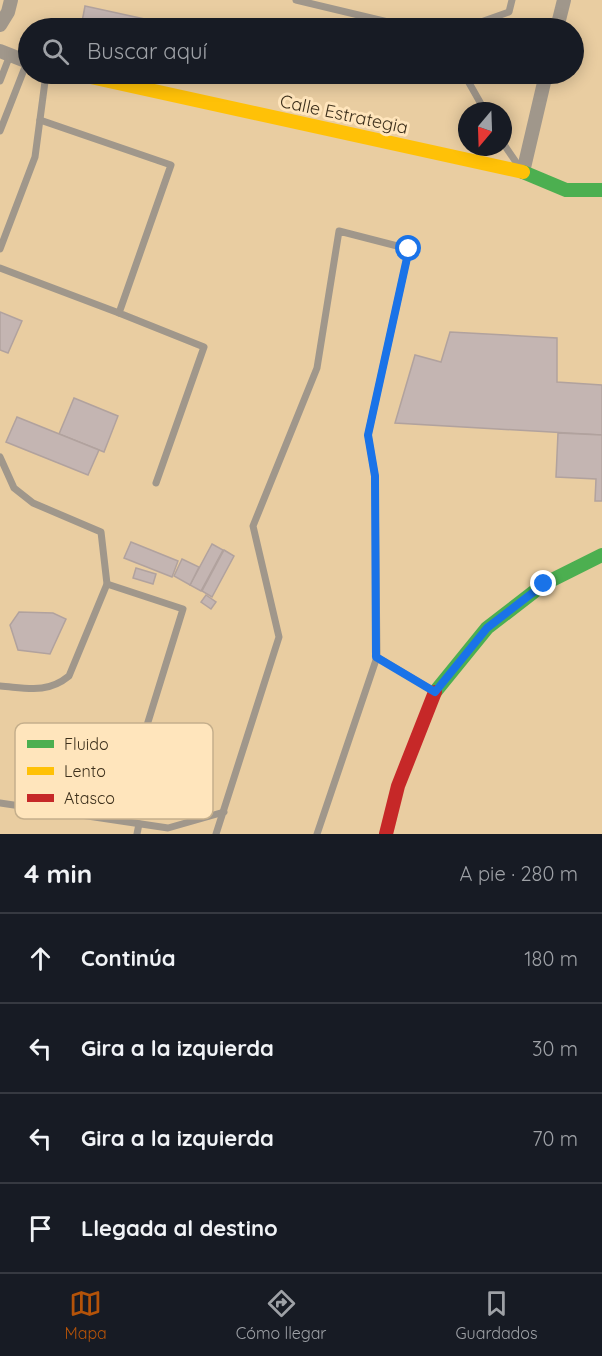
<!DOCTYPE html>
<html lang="es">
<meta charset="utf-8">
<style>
body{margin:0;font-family:Quicksand,sans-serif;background:#242831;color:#f1f3f6}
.compass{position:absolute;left:458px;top:102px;width:54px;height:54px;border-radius:50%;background:#171b24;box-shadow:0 3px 15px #0003;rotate:199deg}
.stop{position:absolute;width:18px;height:18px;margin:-14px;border:4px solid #1a73e8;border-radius:50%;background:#fff}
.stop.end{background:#1a73e8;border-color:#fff;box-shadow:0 2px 6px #0008}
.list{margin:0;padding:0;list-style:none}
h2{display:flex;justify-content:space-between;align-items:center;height:78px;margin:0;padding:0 24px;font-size:26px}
h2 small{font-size:20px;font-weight:400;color:#9ea1a6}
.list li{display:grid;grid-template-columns:39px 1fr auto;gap:18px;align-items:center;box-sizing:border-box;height:90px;padding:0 24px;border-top:2px solid #363941}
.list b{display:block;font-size:22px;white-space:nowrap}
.list em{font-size:20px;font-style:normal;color:#9ea1a6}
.icon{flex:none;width:33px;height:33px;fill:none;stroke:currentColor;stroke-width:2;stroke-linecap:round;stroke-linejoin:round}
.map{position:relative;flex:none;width:602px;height:834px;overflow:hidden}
.search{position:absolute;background:#171b24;box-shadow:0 3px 15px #0003;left:18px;right:18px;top:18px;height:66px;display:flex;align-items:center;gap:15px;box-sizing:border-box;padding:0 21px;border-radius:33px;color:#9ea1a6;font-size:22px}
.sheet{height:438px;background:#171b24}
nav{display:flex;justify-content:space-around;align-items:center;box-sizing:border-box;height:84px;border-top:2px solid #363941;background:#171b24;font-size:16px;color:#9ea1a6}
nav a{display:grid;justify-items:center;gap:3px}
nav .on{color:#b45309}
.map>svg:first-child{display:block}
.built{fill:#e9cda1;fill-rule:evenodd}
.building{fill:#c4b5b2;stroke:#b1a29e;stroke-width:1.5}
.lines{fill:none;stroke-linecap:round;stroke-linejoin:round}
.lane{stroke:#a0978b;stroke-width:7}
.street{stroke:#a0978b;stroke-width:14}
.fast{stroke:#4caf50;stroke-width:14}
.slow{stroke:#ffc107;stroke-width:14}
.jam{stroke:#c62828;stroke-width:14}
.route{stroke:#1a73e8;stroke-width:8}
.labels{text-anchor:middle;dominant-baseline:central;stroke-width:6;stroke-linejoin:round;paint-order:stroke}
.street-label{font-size:18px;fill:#3d301c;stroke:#ffe5bc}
.key{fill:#ffe5bc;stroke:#c5af8c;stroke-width:1.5}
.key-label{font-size:16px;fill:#3d301c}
</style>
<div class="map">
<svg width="602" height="834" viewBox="0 0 602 834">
<rect width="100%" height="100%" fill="#e4d2b7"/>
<path class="built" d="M0,0H602V834H0ZM28,28H574V74H28ZM467,111H503V147H467Z"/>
<g class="building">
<path d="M85,6L186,28L81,27Z"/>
<path d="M168,74H200L199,81Z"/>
<path d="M0,312L22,321L8,353L0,350Z"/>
<path d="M450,332L557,338V382L602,385V435L395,423L415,355L441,362Z"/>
<path d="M74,398L118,416L104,452L59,434Z"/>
<path d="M17,417L99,450L88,475L6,442Z"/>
<path d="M558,433L602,435V501H595L596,479L556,477Z"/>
<path d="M131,542L178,561L172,577L124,558Z"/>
<path d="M212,544L223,550L201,591L190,585Z"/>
<path d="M224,550L234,556L212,597L202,591Z"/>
<path d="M182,559L199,567L190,585L174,576Z"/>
<path d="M136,568L156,574L153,584L133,578Z"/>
<path d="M206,595L216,602L211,609L201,602Z"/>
<path d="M19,612L53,613L66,619L50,654L18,650L10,625Z"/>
</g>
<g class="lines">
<g class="lane">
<path d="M296,0L413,28"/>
<path d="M464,28L509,12L512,0"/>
<path d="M464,74L485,111"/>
<path d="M0,81L10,55"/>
<path d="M40,120L171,165L119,313L204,347L156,483"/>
<path d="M0,131L27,62"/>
<path d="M503,143L520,168"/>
<path d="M0,249L35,157L46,74"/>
<path d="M0,268L119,313"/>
<path d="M0,457L14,488L33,503L101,532L107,584L69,676C47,694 27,688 0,686"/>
<path d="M107,584L183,609L139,751"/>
<path d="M377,657L430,689"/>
<path d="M0,803L168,828L224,812"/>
<path d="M137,834L139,824"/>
<path d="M216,834L279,637L253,526L317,368L339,231L409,249L368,435L375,476L377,657L317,834"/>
</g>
<g class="street">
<path d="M0,25L8,12L11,0"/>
<path d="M557,28L564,0"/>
<path d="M0,51L28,62"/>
<path d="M523,172L546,74"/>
</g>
<g class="fast">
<path d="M523,172L566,190H602"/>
<path d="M435,692L487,628L544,584L602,555"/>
</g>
<path class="slow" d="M77,74L523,172"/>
<path class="jam" d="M386,834L398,786L435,692"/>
</g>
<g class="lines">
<path class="route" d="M409,249L368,435L375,476L376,657L435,692L487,628L544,584"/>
</g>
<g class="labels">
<g class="street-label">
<text transform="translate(344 114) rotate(12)">Calle Estrategia</text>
</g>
</g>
<rect x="15" y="723" width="198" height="96" rx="9" class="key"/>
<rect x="27" y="740" width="27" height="8" fill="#4caf50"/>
<rect x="27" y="767" width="27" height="8" fill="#ffc107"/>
<rect x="27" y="794" width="27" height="8" fill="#c62828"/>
<g class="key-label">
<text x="64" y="750">Fluido</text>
<text x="64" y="777">Lento</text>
<text x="64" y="804">Atasco</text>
</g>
</svg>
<svg class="compass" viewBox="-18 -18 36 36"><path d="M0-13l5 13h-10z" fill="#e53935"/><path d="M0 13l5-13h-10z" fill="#9ea1a6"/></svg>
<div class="stop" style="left:409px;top:249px"></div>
<div class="stop end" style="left:544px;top:584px"></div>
<div class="search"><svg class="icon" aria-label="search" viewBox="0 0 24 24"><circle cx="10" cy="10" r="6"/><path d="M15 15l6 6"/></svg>Buscar aquí</div>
</div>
<section class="sheet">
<h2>4 min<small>A pie · 280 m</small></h2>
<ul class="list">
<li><svg class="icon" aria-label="ahead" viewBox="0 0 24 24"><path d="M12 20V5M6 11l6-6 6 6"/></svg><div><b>Continúa</b></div><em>180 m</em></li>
<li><svg class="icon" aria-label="left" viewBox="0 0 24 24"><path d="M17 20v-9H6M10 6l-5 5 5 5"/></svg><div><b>Gira a la izquierda</b></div><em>30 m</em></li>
<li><svg class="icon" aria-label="left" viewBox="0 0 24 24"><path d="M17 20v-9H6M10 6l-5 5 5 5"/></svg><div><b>Gira a la izquierda</b></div><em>70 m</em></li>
<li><svg class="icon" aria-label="arrive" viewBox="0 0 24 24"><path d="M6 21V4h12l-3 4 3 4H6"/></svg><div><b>Llegada al destino</b></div></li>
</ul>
</section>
<nav>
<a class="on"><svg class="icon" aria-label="map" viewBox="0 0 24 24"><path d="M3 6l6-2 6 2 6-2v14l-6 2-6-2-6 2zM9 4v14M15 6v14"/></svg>Mapa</a>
<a><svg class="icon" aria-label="directions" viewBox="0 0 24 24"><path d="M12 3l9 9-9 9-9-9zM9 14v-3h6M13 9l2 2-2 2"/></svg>Cómo llegar</a>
<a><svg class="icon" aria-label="saved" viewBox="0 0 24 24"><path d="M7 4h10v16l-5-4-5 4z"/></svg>Guardados</a>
</nav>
